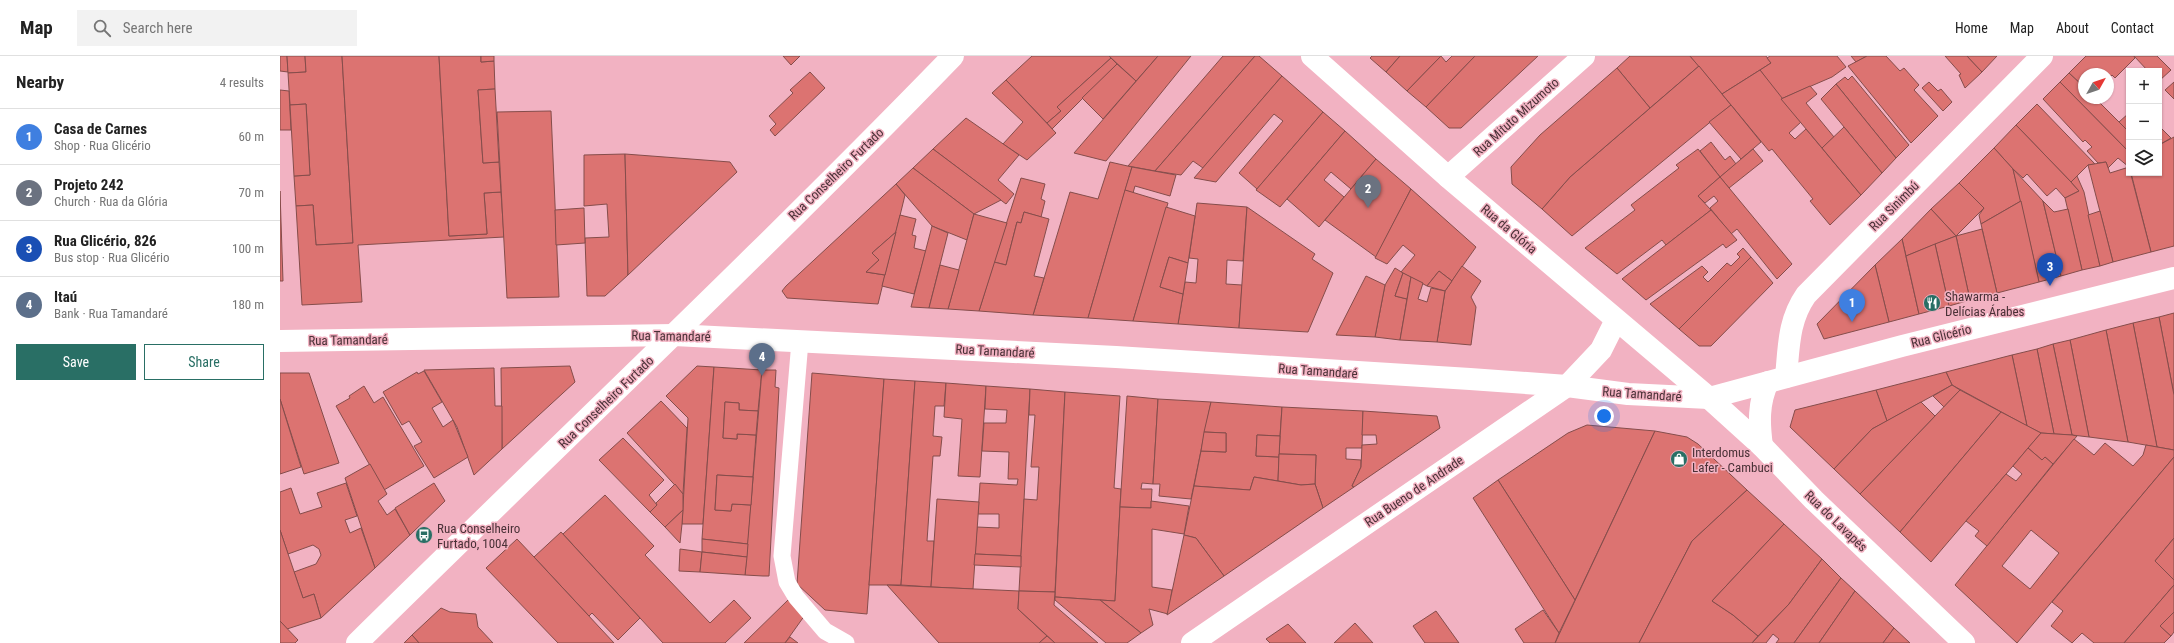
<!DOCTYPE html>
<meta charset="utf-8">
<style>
body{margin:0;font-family:"Roboto Condensed",sans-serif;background:#f2f2f2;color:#222}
.controls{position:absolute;right:12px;top:12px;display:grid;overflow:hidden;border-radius:0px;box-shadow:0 1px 3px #0004}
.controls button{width:36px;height:36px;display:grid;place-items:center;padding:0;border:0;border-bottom:1px solid #e0e0e0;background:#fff;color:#222;font:20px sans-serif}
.compass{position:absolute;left:1798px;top:12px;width:36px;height:36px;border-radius:50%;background:#fff;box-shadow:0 1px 3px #0004;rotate:50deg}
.you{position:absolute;left:1324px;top:360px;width:14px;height:14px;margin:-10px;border:3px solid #fff;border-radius:50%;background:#1a73e8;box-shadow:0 0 0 6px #1a73e833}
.badge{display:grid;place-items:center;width:26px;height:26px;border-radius:50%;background:#296f65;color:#fff;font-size:13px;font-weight:700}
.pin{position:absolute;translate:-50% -33px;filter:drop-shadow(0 1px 2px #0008)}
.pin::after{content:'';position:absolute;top:21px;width:14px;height:12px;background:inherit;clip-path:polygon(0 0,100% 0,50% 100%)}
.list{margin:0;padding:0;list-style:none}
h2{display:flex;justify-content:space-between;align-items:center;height:52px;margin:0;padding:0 16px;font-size:17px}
h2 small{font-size:13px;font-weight:400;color:#767676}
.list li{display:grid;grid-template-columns:26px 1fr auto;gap:12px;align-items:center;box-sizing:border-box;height:56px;padding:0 16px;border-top:1px solid #e0e0e0}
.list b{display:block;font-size:15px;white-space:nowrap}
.list p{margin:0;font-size:13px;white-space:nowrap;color:#767676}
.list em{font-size:13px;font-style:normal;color:#767676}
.actions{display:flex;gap:8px;padding:12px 16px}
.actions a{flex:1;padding:9px 0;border:1px solid #296f65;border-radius:0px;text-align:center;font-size:14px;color:#296f65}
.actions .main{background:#296f65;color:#fff}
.icon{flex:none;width:22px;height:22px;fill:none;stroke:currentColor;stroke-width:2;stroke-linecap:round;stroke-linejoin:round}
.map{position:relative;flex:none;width:1894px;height:587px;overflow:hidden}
header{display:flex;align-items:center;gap:24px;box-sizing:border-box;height:56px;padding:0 20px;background:#fff;border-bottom:1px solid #e0e0e0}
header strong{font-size:19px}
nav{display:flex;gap:22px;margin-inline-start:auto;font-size:14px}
.search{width:280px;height:36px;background:#f2f2f2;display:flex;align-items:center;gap:10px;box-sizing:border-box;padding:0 14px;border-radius:0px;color:#767676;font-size:15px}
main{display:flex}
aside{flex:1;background:#fff}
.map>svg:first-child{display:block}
.building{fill:#dc7371;stroke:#854d4b;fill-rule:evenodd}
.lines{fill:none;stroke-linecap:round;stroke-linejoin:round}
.lane{stroke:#fff;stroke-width:17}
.street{stroke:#fff;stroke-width:22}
.secondary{stroke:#fff;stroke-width:22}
.labels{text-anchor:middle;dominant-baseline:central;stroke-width:3;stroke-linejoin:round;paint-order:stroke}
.street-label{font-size:13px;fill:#4a3137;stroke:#f2b2c2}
.poi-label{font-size:13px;fill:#4a3137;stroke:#f2b2c2;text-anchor:start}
</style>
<header>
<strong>Map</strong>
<div class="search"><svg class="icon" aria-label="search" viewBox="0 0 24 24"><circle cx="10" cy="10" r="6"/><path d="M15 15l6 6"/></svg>Search here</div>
<nav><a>Home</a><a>Map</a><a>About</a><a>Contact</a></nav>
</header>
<main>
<aside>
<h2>Nearby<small>4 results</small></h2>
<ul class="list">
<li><span class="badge" style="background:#3f7fe0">1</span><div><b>Casa de Carnes</b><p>Shop · Rua Glicério</p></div><em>60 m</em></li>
<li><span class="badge" style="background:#6b7280">2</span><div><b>Projeto 242</b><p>Church · Rua da Glória</p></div><em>70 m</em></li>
<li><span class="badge" style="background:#1a4fb4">3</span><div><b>Rua Glicério, 826</b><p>Bus stop · Rua Glicério</p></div><em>100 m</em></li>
<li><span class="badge" style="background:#5c6f8a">4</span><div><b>Itaú</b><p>Bank · Rua Tamandaré</p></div><em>180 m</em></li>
</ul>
<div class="actions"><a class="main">Save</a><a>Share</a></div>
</aside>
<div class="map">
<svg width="1894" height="587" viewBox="0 0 1894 587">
<rect width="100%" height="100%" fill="#f2b2c2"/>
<g class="building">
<path d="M0,0H7L8,16L0,15Z"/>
<path d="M7,0H25L26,16L8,17Z"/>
<path d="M25,0H62L73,187L36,189L33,149L16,150L14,120L30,119L26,48L10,49L8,17L26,16Z"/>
<path d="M62,0H159L169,180L207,178L204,137L221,136L224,181L78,189L82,246L22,249L16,150L33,149L36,189L73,187Z"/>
<path d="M159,0H201V6L214,5L215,33L198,34L203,107L219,106L221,136L204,137L207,178L169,180Z"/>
<path d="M201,0H214V5L201,6Z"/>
<path d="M503,0H520L511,9Z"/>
<path d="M752,0H829L831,2L777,51L781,55L767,67L726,24Z"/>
<path d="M829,0H878L856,25Z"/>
<path d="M878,0H911L826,105L794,97Z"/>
<path d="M943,0H975L875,115L848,110Z"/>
<path d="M975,0H979L1002,20L923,112L913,105L901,119L875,115Z"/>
<path d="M1092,0H1120L1106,16L1090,2Z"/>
<path d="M1120,0H1161L1127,35L1106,16Z"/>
<path d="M1161,0L1166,6L1172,0H1195L1146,51L1127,35Z"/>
<path d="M1195,0H1258L1181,72H1169L1146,51Z"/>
<path d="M1350,0H1410L1419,10L1370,52L1337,12Z"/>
<path d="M1410,0H1486L1491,7L1442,38Z"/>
<path d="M1490,0H1557L1566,11L1552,21L1501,43L1480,14L1491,7L1487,2Z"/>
<path d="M1571,0H1587L1576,6Z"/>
<path d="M1587,0H1606L1620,15L1624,12L1639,29L1634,34L1658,60L1631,87L1568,10Z"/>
<path d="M1665,0H1687L1702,16L1685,32L1679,19L1681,18Z"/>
<path d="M1687,0H1717L1702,16Z"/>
<path d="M1806,0H1854L1855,2L1835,22L1832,19L1828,23V18H1804V31L1789,17Z"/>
<path d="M1854,0H1877L1891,14L1879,25V15H1868Z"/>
<path d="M831,2L837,8L772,73L767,67L781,55L777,51Z"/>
<path d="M837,8L856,25L823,63L802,42Z"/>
<path d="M1419,10L1451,49L1292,180L1262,153L1290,121Z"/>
<path d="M1337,12L1370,52L1290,121L1262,153L1232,128L1231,111L1260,79Z"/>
<path d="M1480,14L1521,66L1509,77L1515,83L1526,73L1581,139L1550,169L1530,145L1533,143L1492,93L1489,95L1442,38Z"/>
<path d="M530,16L545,32L495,80L490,74L496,68L489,60L513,37L510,34Z"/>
<path d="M1789,17L1804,31V42H1815L1849,76V96L1780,26Z"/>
<path d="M1002,20L1043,56L977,133L959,117L1003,65L994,58L936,126L914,122Z"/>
<path d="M1572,20L1629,89L1616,102L1556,28L1565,21L1568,24Z"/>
<path d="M726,24L776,77L747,104L723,88L743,66L712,37Z"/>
<path d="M1649,26L1658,35L1661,33L1672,46L1663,55L1642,32Z"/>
<path d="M1780,26L1849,96V111L1838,102L1828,112L1826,106L1818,107L1807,95L1812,91L1805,84L1803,86L1763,43Z"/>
<path d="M1894,26V43L1885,34Z"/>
<path d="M1556,28L1616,102L1602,117L1541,43Z"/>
<path d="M1530,30L1537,38L1526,47L1554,81L1542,92L1501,43Z"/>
<path d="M215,33L219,106L203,107L198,34Z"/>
<path d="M0,34L9,35L11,74H0Z"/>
<path d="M26,48L30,119L14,120L10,49Z"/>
<path d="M1757,48L1815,108L1808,109L1791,126L1736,69Z"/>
<path d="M1451,49L1481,86L1461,103L1429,66Z"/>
<path d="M271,55L279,241L227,242L217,56Z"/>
<path d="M1043,56L1065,75L1000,151L976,134Z"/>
<path d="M1849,57V76L1839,66Z"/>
<path d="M686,62L739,99L718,124L734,138L726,148L653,93Z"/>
<path d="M1736,69L1791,126L1799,135L1785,142L1776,132L1767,140L1747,118L1743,122L1733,113L1714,92Z"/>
<path d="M1879,70L1891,82L1879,89Z"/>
<path d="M1564,71L1602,117L1581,139L1542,92Z"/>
<path d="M1065,75L1096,103L1071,133L1051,116L1044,124L1064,141L1039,171L1007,143Z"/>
<path d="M1894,81V190L1871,196L1851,117H1879V89Z"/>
<path d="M1431,86L1445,104L1450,100L1456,108L1440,121L1420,95Z"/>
<path d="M1714,92L1733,113L1741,145L1701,168L1699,159L1704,152L1679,127Z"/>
<path d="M653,93L721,144L694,158L633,112Z"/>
<path d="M1418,93L1440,121L1418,140L1431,154L1386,189L1382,184L1337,218L1305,192L1355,154L1351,149L1399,112L1396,109Z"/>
<path d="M1473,93L1483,105L1449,132L1440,121Z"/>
<path d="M345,98L348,219L325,240H307L305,182L329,181L327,148L304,150V99Z"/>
<path d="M345,98L450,106L457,116L348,219Z"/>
<path d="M1096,103L1131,133L1096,201L1045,164Z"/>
<path d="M830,106L852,111L808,262L753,259L790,136L818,143Z"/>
<path d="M1826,106L1830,117L1849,111L1871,196L1833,206L1808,109Z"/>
<path d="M852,111L896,119L890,140L855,130L853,137L845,134Z"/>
<path d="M633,112L694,158L687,184L652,170L616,128Z"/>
<path d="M1733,113L1763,145L1781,220L1759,226Z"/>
<path d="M1797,120L1804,136L1820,210L1802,214L1785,142L1799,135L1791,126Z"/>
<path d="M1440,121L1512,208L1497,223L1457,173L1451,178L1430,152L1438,145L1434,140L1425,147L1418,140Z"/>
<path d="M741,122L765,128L761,143L765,145L761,161L744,156L741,167L737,166L726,209L714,206Z"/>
<path d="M1679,127L1704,152L1676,180L1651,153Z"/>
<path d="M616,128L625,139L616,176L592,197L599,204L586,216L605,219L598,248L507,242L502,235L506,230Z"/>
<path d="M1131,133L1196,191L1172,225L1159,215L1147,230L1121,216L1135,199L1123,189L1107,208L1095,202Z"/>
<path d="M845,134L888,147L853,265L808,262Z"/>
<path d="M0,135L3,225H0Z"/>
<path d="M1741,145L1759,226L1717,237L1701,168Z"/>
<path d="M1763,145L1774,156L1788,153L1802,214L1781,220Z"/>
<path d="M917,147L967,151L963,205L947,204L946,228L962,229L959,272L898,268L905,226L916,227L918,203L909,202Z"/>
<path d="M886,151L915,160L908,207L889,201L880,231L903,238L898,268L853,265Z"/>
<path d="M967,151L1035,198L1032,203L1053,217L1028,276L959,272Z"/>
<path d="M304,152L305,187L276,189L275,154Z"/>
<path d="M1651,153L1676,180L1626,200L1622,183Z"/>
<path d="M1431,154L1457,184L1446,192L1443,188L1366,244L1342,223Z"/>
<path d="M1820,155L1833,206L1820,210L1808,159Z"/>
<path d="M744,156L769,163L754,220L764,222L753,259L699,255L714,206L726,209L737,166L741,167Z"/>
<path d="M694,158L727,167L699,255L668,253Z"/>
<path d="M620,159L636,163L632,179L636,180L634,192L646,195L634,238L602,230Z"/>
<path d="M652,170L668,177L649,252L631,251Z"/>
<path d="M1702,173L1717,237L1690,244L1676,180Z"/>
<path d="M616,176L605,219L586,216L599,204L592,197Z"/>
<path d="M1676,180L1690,244L1669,250L1655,188Z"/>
<path d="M1622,183L1639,258L1609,266L1595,209Z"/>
<path d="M1655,188L1669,250L1639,258L1626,200Z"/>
<path d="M1463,192L1471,201L1399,273L1370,248L1422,210L1428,216L1423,221L1428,226L1447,207L1451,210L1460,201L1457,198Z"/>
<path d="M889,201L908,207L903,238L880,231Z"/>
<path d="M1471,201L1493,227L1431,290H1419L1399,273Z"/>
<path d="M660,209L679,214L668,253L649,252Z"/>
<path d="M1595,209L1609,266L1544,283L1537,268Z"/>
<path d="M1182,210L1201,225L1191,241L1196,251L1191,289L1157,286L1165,235Z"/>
<path d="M1115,212L1123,217L1115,240L1127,243L1120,284L1095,281L1105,229Z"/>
<path d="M1159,215L1172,225L1165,235L1147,230Z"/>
<path d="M1123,217L1131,221L1127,243L1115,240Z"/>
<path d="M1086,220L1105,229L1095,281L1056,279Z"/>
<path d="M1131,221L1143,227L1138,243L1147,246L1151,232L1165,235L1157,286L1120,284Z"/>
<path d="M1894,257V339L1879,261Z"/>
<path d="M1879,261L1894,339V394L1877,391L1853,267Z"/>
<path d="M1853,267L1877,391L1848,386L1826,274Z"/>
<path d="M1826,274L1848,386L1809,381L1790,284Z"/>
<path d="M1790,284L1809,381L1792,379L1773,288Z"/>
<path d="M1773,288L1792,379L1774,378L1757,293Z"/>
<path d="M1757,293L1774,378L1761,377L1747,370L1732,299Z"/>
<path d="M1732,299L1747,370L1672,329L1666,316Z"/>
<path d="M290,310L295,326L222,393L221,312Z"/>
<path d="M417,310L434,311L423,468H402L408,362L386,340Z"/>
<path d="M434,311L482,314L478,355L459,354V347L445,346L443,382L457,383V378L476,379L473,421L437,419L435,454L451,455L452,448L471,449L468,488L422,483Z"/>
<path d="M214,312L215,350H222V393L194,419L177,371L144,314Z"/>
<path d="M482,314H496L495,331L499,332L489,520H483L465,519Z"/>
<path d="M144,315L162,346L152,352L163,371L173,364L188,401L154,422L134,390L142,386L129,365L122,369L103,336L137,316L138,318Z"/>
<path d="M1666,316L1672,329L1607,365L1596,334Z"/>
<path d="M0,317H29L59,407L24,418L0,343Z"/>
<path d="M532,317L604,323L587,558L545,554L517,528Z"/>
<path d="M604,323L635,325L621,529H589Z"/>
<path d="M635,325L666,327L664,350H655L653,380L662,381L660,400H653L647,485H654L651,531L621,529Z"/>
<path d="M666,327L706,330L700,421L678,420L682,363L664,361Z"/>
<path d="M1672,329L1680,334L1664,351L1653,340Z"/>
<path d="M84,330L94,347L103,341L144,410L104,434L56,350L70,342L69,340Z"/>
<path d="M706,330L750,333L741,500L695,498L697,471L719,472V458H698L700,427L737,429L738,423H728L729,396L702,395L704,367H726L727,354L705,353Z"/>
<path d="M750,333L785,336L775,536L739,535L744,443L757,444L759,411H751L755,359H749Z"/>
<path d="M1596,334L1607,365L1592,373L1554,413L1510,371L1515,354Z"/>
<path d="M1680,334L1721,356L1620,476L1580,438Z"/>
<path d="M785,336L840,340L834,432L841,433L835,545L775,541Z"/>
<path d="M847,340L878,343L873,428L862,427L861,433H872L871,452L840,451Z"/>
<path d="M0,343L21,411L0,418Z"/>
<path d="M878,343L931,346L911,443L879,440L880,428H873Z"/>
<path d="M381,345L407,372L403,438L347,377Z"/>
<path d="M445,346L459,347V354L478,355L476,379L457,378V383L443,382Z"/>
<path d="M931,346L1002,351L1000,380L977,379L976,400L999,401L998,425L974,421L970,434L914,430L921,395L946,396V377L924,376Z"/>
<path d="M1641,346L1655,360L1580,438L1554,413L1592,373Z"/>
<path d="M1002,351L1083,355L1082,392H1066V403L1081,404V411L1072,430L1074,431L1043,452L1035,428L1036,399L999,398Z"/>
<path d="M1083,355L1157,360L1160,372L1074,431L1072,430L1081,411L1082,389L1097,388L1096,379H1082Z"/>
<path d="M1721,356L1761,377L1651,506L1620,476Z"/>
<path d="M1307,369L1375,375L1295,544L1218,424L1288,377Z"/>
<path d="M1375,375L1407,381L1418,388L1467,434L1412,485L1359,587H1275Z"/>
<path d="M924,376L946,377V396L921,395Z"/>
<path d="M1761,377L1792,379L1797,380L1773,408L1765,401L1762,404L1748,392Z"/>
<path d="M977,379L1000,380L999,401L976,400Z"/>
<path d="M343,382L384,424L369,439L377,449L370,456L319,404Z"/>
<path d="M1794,383L1814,399L1825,387L1853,410L1863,399L1866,389L1894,394V401L1737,587L1675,529ZM1751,474L1779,497L1750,533L1722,510Z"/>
<path d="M1748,392L1762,404L1765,401L1773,408L1707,490L1695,480L1699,475L1686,465L1726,418L1736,425L1742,418L1733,410Z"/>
<path d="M999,398L1036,399L1035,428L1021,429L998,425Z"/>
<path d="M1894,401V482L1875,505L1894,524V529L1844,587H1814L1802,577L1792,587L1771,570L1783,555L1772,546Z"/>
<path d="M90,408L107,438L98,445L107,459L115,453L130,479L95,512L65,422Z"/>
<path d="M437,419L473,421L471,449L452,448L451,455L435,454Z"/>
<path d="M974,421L1021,429L1035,428L1043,452L944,520L916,482L904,479L914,430L970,434Z"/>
<path d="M1218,424L1295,544L1279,577L1193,442Z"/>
<path d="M66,427L77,460L65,464L70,477L81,472L95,512L41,562L34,538L23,542L14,516L36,508L41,499L39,493L33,489L8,498L0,474V436L11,432L20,458L42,451L37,437Z"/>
<path d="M154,427L165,445L130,479L115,452Z"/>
<path d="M395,428L403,438V454L385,471L370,456L377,449L376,447Z"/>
<path d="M1467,434L1504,468L1432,545L1453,559L1478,580L1472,587H1359L1412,485Z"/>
<path d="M325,439L374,490L365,499L430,567L454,544L471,562L445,587H383L283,478Z"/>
<path d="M657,443L699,446L693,533L651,531Z"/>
<path d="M871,445L909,450L904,478L872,473V531L892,534L888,558L869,553L873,569L861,577L820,544L835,545L840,451L871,452Z"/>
<path d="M403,454L402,468L400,487L385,471Z"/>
<path d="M1504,468L1542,503L1509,548L1478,580L1453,559L1432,545Z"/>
<path d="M0,474L23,542L34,538L41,562L7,573L0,565Z"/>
<path d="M281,476L360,562L338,584L312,557L309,560L254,501Z"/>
<path d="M904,479L916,482L944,520L887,559Z"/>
<path d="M1894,482V524L1875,505Z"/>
<path d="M237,483L254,501L334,587H278L206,512Z"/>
<path d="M422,483L468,488L467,501L422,496Z"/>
<path d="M400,493L422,496L420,516L399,515Z"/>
<path d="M422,496L467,501L465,519L420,516Z"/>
<path d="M695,498L741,500V511L694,509Z"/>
<path d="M1542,503L1561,522L1514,587H1496L1499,583L1493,578L1486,587H1472L1509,548Z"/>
<path d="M1561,522L1575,535L1539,587H1514Z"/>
<path d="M607,529L739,535L738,553L767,580L759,587H659Z"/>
<path d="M1894,529V556L1880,570L1891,580L1884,587H1844Z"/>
<path d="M739,535L775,536L774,549L818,587H775L738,553Z"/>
<path d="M1575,535L1614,572L1603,587H1539Z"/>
<path d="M775,541L820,544L861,577L847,587H826L775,544Z"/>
<path d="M508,544L525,559L505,587H464Z"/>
<path d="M161,552L170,556L196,558L198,571L213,587H139L132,579Z"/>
<path d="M1263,554L1279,577L1275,587H1244L1235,573Z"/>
<path d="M1156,555L1179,587H1145L1133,570Z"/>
<path d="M1894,556V576L1891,580L1880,570Z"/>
<path d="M0,565L18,584L15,587H0Z"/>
<path d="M1075,567L1093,587H1054Z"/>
<path d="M1008,568L1026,587H990L986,583Z"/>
<path d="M1614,572L1630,587H1603Z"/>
<path d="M132,579L139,587H124Z"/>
<path d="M767,580L775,587H759Z"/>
<path d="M510,581L518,587H505Z"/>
</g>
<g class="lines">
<path class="lane" d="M520,285L502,500L507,526L516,541L545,575L566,587"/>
<g class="street">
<path d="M1168,121L1304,0"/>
<path d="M1506,321C1509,291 1508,265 1526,239L1762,0"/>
</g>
<g class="secondary">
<path d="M1032,0L1168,121L1429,342L1482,390L1534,444L1684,587"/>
<path d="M0,285L394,279L836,301L1190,323L1287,330L1348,338L1429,342L1622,290L1894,222"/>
<path d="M1482,390C1479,368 1478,347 1488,326"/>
<path d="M77,587C276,391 479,200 673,0"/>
<path d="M912,587L1287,330L1321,294L1336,264"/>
</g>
</g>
<defs>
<g id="restaurant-disc" transform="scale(0.9)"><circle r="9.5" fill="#296f65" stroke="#f2b2c2"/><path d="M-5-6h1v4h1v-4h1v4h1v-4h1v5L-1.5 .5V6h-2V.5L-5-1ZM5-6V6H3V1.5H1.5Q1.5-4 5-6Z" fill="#fff"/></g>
<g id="shop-disc" transform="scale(0.9)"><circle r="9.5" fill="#296f65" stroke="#f2b2c2"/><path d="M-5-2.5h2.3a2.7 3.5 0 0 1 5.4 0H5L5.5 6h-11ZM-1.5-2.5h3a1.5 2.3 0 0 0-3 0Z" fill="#fff"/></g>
<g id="bus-disc" transform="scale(0.9)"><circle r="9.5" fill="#296f65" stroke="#f2b2c2"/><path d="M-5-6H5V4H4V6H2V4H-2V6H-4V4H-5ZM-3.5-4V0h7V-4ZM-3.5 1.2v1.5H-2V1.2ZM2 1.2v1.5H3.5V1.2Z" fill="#fff"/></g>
</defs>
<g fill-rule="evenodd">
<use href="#restaurant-disc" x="1652" y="247"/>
<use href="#shop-disc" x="1399" y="403"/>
<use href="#bus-disc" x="144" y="479"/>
</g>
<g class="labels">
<g class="street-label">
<text transform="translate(1236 61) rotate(-42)">Rua Mituto Mizumoto</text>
<text transform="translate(556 118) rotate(-44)">Rua Conselheiro Furtado</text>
<text transform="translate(1614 150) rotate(-45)">Rua Sinimbú</text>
<text transform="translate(1229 173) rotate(40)">Rua da Glória</text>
<text transform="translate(391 280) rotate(1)">Rua Tamandaré</text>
<text transform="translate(1661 280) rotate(-14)">Rua Glicério</text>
<text transform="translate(68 284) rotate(-1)">Rua Tamandaré</text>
<text transform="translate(715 295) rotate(3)">Rua Tamandaré</text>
<text transform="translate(1038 315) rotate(4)">Rua Tamandaré</text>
<text transform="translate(1362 338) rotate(4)">Rua Tamandaré</text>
<text transform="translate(326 346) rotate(-44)">Rua Conselheiro Furtado</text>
<text transform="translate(1134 435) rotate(-34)">Rua Bueno de Andrade</text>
<text transform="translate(1556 465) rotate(44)">Rua do Lavapés</text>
</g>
<g class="poi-label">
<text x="1665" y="240">Shawarma -<tspan x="1665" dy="15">Delícias Árabes</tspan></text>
<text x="1412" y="396">Interdomus<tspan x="1412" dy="15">Lafer - Cambuci</tspan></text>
<text x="157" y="472">Rua Conselheiro<tspan x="157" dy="15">Furtado, 1004</tspan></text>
</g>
</g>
</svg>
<div class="controls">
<button>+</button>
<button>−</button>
<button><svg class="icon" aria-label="layers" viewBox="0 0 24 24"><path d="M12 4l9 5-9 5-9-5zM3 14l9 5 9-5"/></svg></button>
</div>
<svg class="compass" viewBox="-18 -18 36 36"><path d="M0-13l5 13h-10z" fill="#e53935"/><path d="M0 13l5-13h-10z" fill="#767676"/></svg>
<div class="you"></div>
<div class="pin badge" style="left:1572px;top:266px;background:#3f7fe0">1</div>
<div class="pin badge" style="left:1088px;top:152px;background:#6b7280">2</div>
<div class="pin badge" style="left:1770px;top:230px;background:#1a4fb4">3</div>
<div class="pin badge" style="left:482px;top:320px;background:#5c6f8a">4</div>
</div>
</main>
